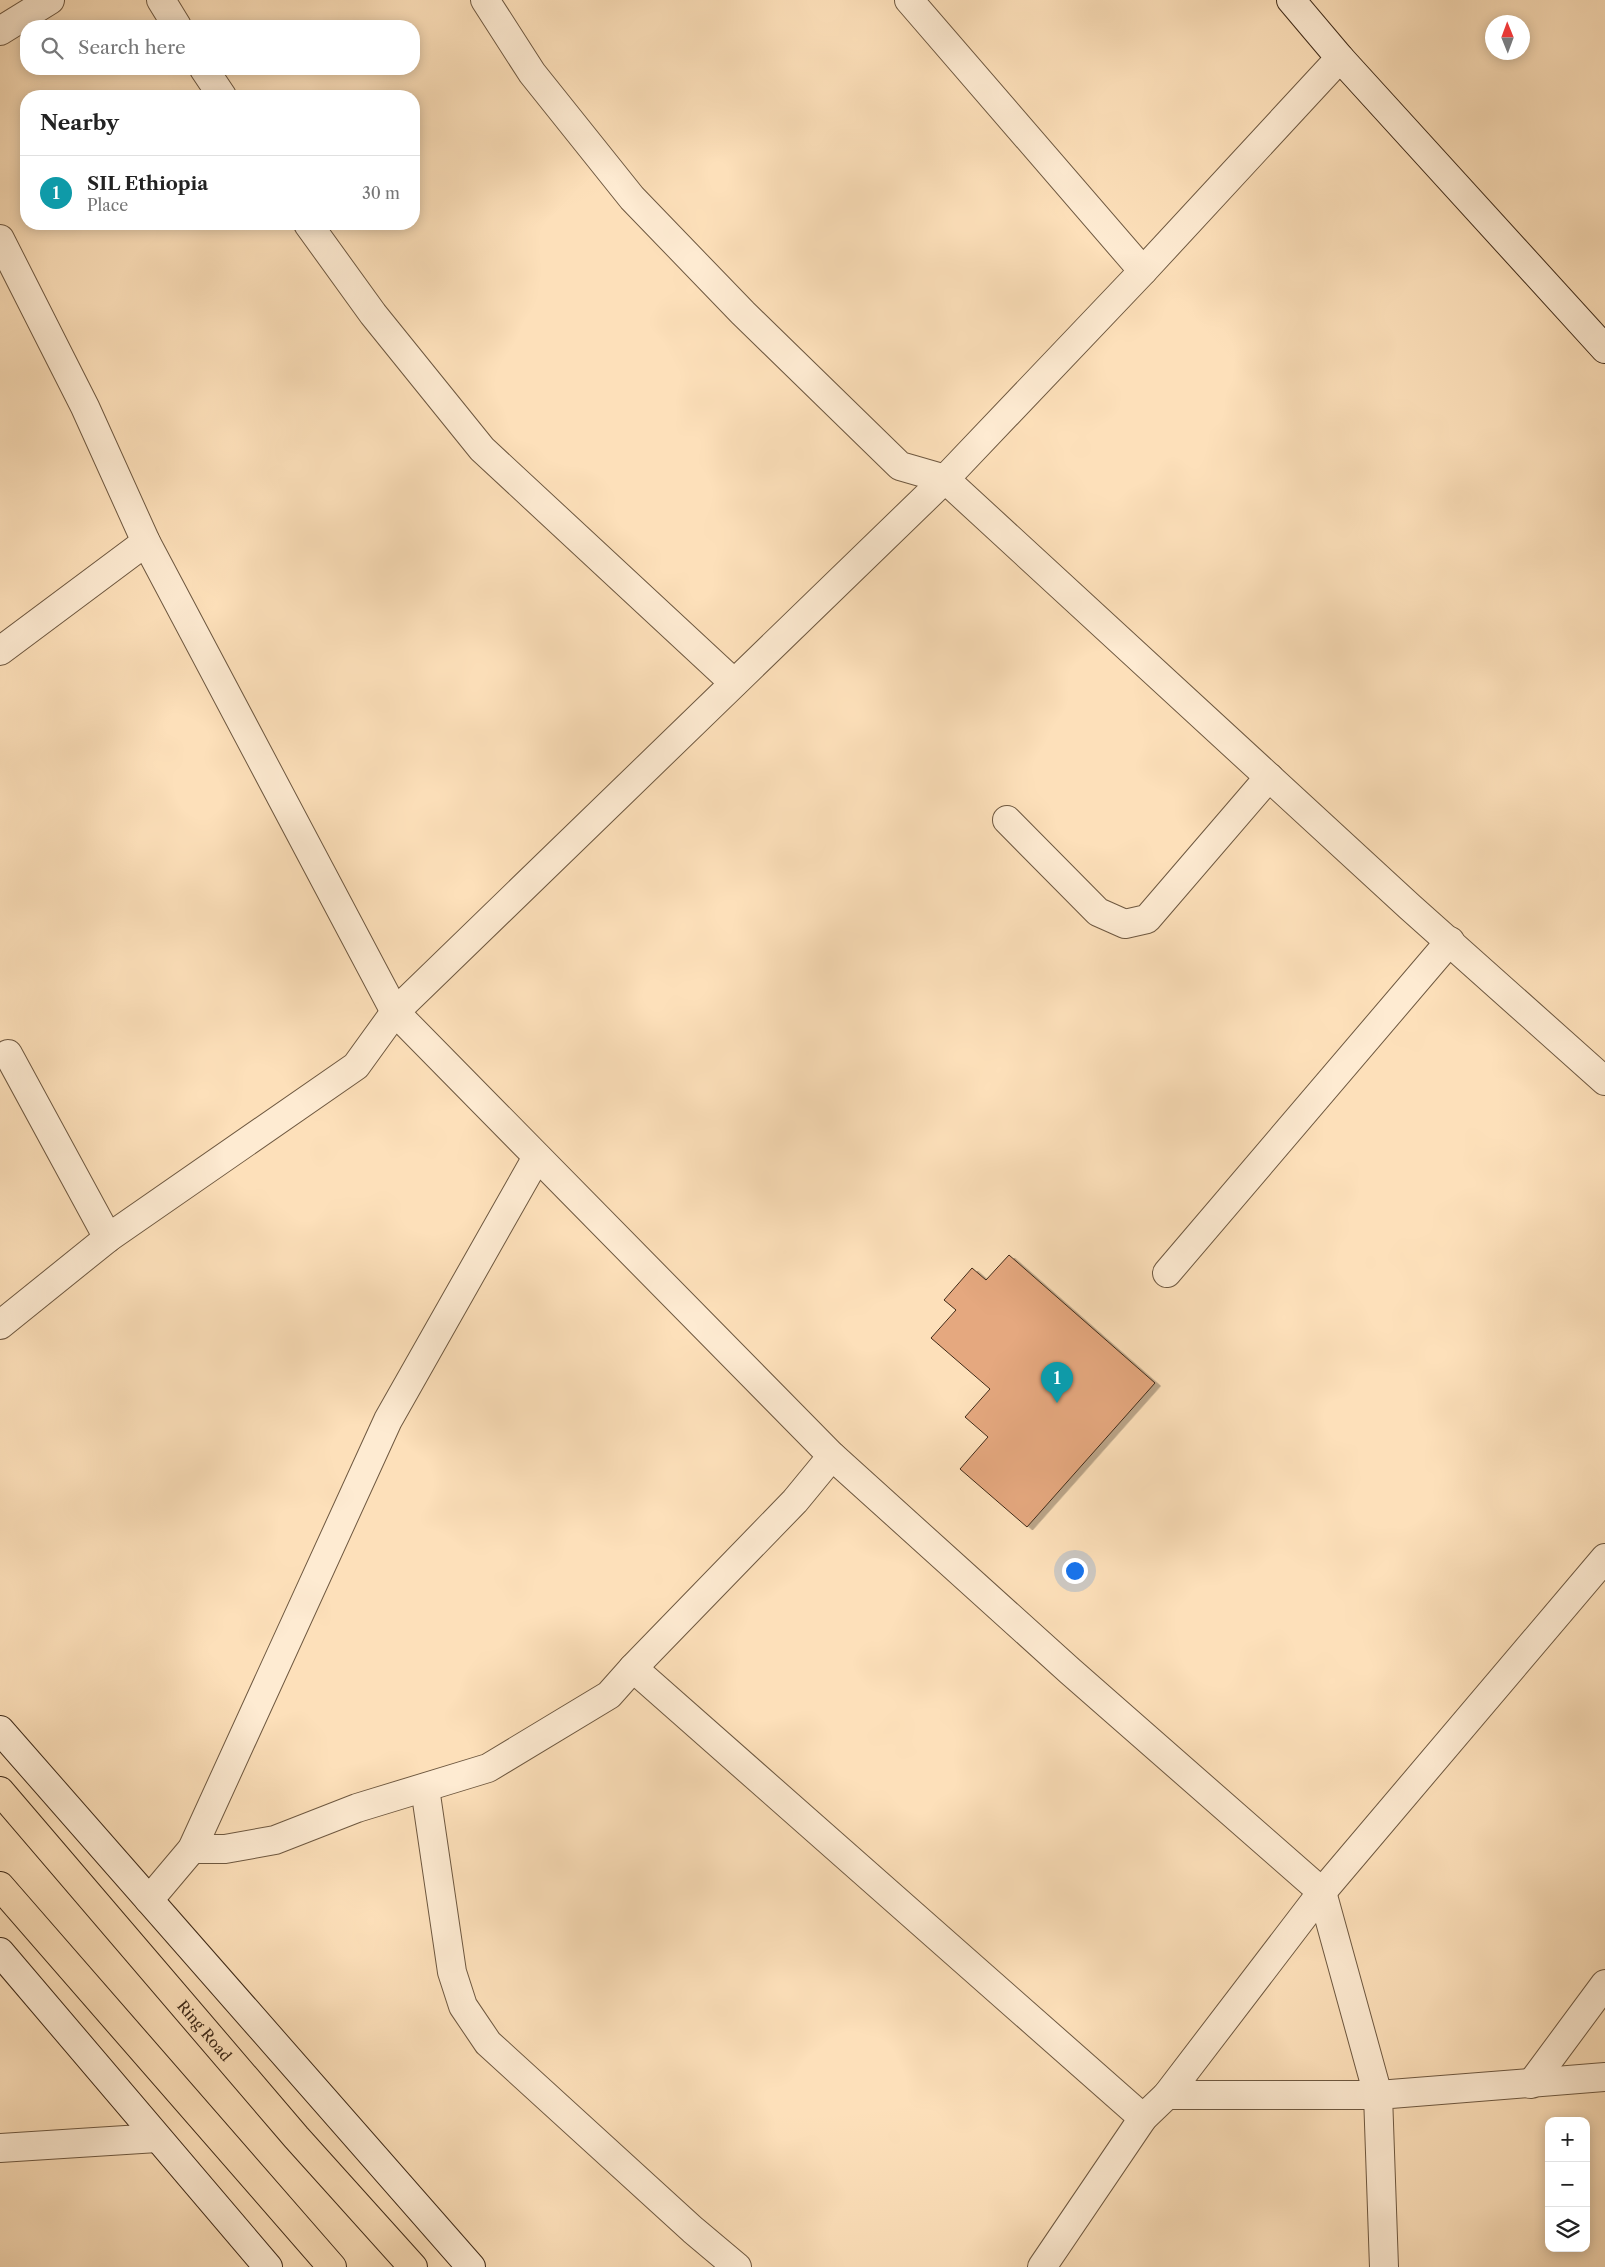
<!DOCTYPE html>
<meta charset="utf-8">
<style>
body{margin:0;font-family:"Libre Caslon Text",serif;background:#f6f6f6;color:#222}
.controls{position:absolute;right:15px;bottom:15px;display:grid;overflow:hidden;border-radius:10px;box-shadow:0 2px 12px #0003}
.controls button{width:45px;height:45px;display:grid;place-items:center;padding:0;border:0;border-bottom:1px solid #e0e0e0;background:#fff;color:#222;font:25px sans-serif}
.compass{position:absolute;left:1485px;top:15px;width:45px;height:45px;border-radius:50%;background:#fff;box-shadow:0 2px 12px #0003;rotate:359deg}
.you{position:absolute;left:1074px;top:1570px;width:18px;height:18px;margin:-12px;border:4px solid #fff;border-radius:50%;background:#1a73e8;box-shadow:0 0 0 8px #1a73e833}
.badge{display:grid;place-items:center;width:32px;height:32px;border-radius:50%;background:#1a73e8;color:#fff;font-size:16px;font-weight:700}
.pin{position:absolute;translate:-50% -41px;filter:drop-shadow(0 1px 2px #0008)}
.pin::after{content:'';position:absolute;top:26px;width:18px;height:15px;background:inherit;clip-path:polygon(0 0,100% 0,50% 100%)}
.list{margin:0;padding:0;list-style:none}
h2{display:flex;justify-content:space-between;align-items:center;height:65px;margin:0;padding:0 20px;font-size:21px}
h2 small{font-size:16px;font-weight:400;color:#767676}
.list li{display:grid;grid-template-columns:32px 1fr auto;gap:15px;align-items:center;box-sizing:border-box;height:75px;padding:0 20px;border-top:1px solid #e0e0e0}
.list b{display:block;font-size:19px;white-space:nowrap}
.list p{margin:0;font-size:16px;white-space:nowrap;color:#767676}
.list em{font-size:16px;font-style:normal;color:#767676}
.icon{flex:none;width:28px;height:28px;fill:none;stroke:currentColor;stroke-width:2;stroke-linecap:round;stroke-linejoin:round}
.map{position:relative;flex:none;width:1605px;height:2267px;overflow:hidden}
.search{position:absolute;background:#fff;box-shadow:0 2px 12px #0003;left:20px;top:20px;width:400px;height:55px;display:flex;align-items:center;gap:12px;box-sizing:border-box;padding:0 18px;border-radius:20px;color:#767676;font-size:19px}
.panel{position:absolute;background:#fff;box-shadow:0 2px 12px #0003;left:20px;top:90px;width:400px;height:140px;border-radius:20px}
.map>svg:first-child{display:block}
.building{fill:#e5a87f;stroke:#3f2a18;filter:url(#shadow)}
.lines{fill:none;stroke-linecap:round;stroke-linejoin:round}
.street-casing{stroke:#6e5840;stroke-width:30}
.secondary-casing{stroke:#3f2a18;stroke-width:30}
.highway-casing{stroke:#3f2a18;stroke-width:30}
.street{stroke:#feebd2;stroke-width:28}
.secondary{stroke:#feebd2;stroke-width:28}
.highway{stroke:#fde0ba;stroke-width:28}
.labels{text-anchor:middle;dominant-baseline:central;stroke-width:4.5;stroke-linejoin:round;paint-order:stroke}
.street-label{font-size:15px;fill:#3f2a18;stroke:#feebd2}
</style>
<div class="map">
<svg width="1605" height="2267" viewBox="0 0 1605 2267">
<defs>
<filter id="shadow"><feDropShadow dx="5.5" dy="3" stdDeviation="0" flood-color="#0004"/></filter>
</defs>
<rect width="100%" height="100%" fill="#fde0ba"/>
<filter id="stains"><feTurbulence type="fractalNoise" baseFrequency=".004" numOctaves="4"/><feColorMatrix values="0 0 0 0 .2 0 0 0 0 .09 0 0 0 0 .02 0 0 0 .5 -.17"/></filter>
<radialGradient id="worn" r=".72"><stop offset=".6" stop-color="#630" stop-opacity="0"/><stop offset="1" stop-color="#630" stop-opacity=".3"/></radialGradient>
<path class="building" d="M1009,1255L1155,1383L1027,1527L960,1469L988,1437L965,1417L990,1389L931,1338L956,1310L944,1300L972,1268L986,1280Z"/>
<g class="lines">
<g class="street-casing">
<g id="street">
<path d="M161,0L177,26"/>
<path d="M485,0L532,73L632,198L743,313L900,466L945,479L1410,907L1605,1081"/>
<path d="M909,0L1143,271"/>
<path d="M0,31L50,0"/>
<path d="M204,69L222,96"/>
<path d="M308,224L373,314L482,449L734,683"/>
<path d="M0,239L85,407L146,542L395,1012L832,1456L1070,1671L1322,1892L1378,2095H1167"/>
<path d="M0,651L146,542"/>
<path d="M1007,820L1098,912L1125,924L1147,919L1269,777"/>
<path d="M8,1054L108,1238"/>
<path d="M1167,1273L1450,941"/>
<path d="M0,1325L108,1238L356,1066L395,1012L945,479L1143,271L1340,58"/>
<path d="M633,1668L1143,2118"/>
<path d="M425,1788L452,1972L463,2006L488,2043L693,2230L737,2267"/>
<path d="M192,1849H225L275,1840L357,1808L488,1768L609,1695L633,1668L795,1501L832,1456"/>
<path d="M149,1900L192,1849L388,1420L537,1157"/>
<path d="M1531,2084L1605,1984"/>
<path d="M0,2148L157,2138"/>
<path d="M1042,2267L1143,2118L1167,2095L1322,1892L1605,1558"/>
<path d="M1384,2267L1378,2095L1605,2077"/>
</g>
</g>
<g class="secondary-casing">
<g id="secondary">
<path d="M1291,0L1340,58L1605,349"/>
<path d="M0,1730L471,2267"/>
<path d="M0,1952L268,2267"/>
</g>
</g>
<g class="highway-casing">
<g id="highway">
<path id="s1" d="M0,1791L296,2137L413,2267"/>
<path d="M0,1886L332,2267"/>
</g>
</g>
<use href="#street" class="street"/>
<use href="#secondary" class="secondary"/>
<use href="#highway" class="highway"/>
</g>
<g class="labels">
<g class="street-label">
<text stroke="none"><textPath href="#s1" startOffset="315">Ring Road</textPath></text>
</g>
</g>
<rect width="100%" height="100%" filter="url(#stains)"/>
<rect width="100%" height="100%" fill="url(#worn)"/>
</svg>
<div class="controls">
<button>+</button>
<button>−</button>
<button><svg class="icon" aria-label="layers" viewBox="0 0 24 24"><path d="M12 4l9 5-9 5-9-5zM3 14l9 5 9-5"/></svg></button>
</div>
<svg class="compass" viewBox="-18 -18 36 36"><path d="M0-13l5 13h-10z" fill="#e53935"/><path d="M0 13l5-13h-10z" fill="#767676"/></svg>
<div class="you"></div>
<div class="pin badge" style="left:1057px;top:1403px;background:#0f9aa8">1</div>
<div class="search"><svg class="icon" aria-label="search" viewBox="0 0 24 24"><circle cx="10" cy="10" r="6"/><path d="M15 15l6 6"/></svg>Search here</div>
<section class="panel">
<h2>Nearby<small></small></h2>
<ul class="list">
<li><span class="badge" style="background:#0f9aa8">1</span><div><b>SIL Ethiopia</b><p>Place</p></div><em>30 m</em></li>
</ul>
</section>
</div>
